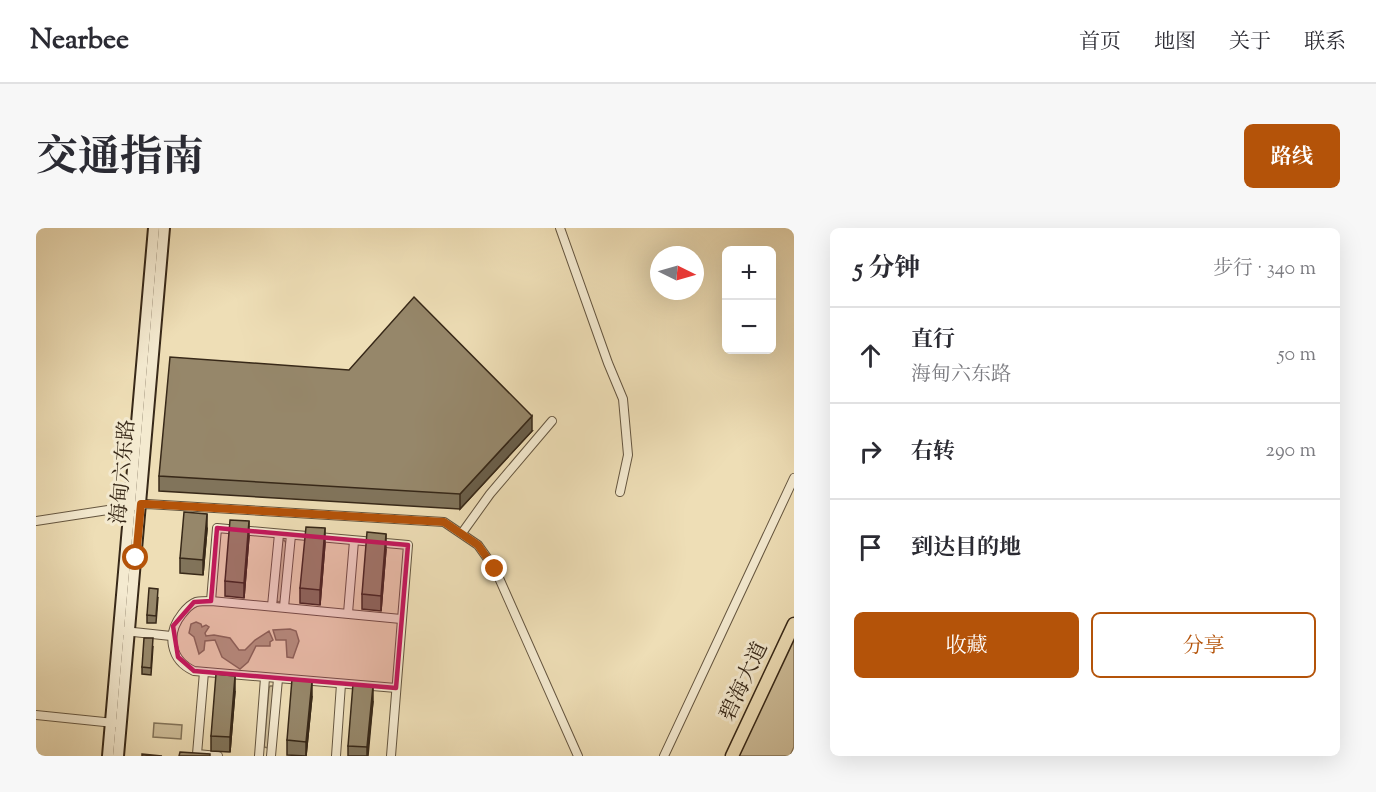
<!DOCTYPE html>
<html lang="zh">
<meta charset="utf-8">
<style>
body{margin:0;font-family:"Sorts Mill Goudy","Noto Serif SC",serif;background:#f7f7f7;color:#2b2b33}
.controls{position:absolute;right:18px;top:18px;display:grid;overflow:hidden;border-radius:9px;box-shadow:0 6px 24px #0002}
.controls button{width:54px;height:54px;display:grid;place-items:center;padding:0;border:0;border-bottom:2px solid #e1e1e2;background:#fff;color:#2b2b33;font:30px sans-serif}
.compass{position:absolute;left:614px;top:18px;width:54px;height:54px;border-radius:50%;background:#fff;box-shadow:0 6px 24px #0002;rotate:95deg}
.stop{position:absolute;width:18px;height:18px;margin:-14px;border:4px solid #b45309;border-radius:50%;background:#fff}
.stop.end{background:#b45309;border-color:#fff;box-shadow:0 2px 6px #0008}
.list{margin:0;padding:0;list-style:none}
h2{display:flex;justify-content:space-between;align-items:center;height:78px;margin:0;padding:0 24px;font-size:26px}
h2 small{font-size:20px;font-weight:400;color:#7c7c81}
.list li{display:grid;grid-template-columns:39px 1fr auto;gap:18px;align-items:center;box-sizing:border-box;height:96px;padding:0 24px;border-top:2px solid #e1e1e2}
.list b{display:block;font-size:22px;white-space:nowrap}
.list p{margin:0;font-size:20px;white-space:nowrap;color:#7c7c81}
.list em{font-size:20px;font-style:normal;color:#7c7c81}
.actions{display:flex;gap:12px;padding:18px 24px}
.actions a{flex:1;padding:14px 0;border:2px solid #b45309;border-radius:9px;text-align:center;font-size:21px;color:#b45309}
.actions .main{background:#b45309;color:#fff}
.icon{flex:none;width:33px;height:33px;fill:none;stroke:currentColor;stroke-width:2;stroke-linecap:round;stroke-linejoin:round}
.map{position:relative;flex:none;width:758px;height:528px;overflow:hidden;border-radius:9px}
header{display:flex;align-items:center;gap:36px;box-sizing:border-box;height:84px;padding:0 30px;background:#fff;border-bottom:2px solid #e1e1e2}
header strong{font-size:28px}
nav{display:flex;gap:33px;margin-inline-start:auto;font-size:21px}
.intro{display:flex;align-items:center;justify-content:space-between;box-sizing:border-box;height:144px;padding:0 36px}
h1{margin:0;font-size:42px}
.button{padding:15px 27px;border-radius:9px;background:#b45309;color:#fff;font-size:21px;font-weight:700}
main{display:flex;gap:36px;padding:0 36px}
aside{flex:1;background:#fff;border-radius:9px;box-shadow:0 6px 24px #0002}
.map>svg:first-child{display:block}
.green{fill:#cfbf9b;stroke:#83745a;stroke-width:1.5}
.water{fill:#b0a080;stroke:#807056;stroke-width:1.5}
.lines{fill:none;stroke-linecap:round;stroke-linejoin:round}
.minor-casing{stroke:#655640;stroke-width:10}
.secondary-casing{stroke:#372818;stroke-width:14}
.primary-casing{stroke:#372818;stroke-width:15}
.minor{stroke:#f4ead0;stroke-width:8}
.secondary{stroke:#f4ead0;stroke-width:10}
.primary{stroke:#eedeb6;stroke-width:12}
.wall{fill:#81745b;stroke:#372818;stroke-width:1.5}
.shaded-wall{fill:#695e4a;stroke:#372818;stroke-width:1.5}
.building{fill:#96876a;stroke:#372818;stroke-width:1.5}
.route{stroke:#b45309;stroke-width:8}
.marked{fill:#c2185b;fill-opacity:0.2;stroke:#c2185b;stroke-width:4.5;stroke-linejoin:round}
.labels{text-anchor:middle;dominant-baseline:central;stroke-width:6;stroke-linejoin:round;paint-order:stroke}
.street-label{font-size:21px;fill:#372818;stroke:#f4ead0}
</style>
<header>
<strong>Nearbee</strong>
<nav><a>首页</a><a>地图</a><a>关于</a><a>联系</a></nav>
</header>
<div class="intro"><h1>交通指南</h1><a class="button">路线</a></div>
<main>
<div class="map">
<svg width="758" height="528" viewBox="0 0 758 528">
<rect width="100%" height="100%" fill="#eedeb6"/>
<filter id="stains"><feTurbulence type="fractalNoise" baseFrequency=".00333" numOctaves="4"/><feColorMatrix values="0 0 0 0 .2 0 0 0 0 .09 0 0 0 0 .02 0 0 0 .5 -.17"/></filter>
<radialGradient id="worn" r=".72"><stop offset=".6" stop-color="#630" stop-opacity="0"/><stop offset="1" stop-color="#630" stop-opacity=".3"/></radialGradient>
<g class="green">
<path d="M248,312L251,316L246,373L242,374L240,372L246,313Z"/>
<path d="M758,407V519L754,528H701Z"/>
<path d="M234,458H238L232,520L228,519L233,460Z"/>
<path d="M118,495L146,497L145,511L117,509Z"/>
</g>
<g class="water">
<path d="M160,394L165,396L166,399L170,397L173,399L169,405L170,408L178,407L194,410L203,422H209L219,412L233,403L237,412L234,414V418H220L212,434L204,441L186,429L179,412L169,413L168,422L163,426L158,409L153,405L155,396Z"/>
<path d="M254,401L260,403L263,413L257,430L251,429L250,412H240L237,402Z"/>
</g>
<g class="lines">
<g class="minor-casing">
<g id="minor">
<path d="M524,0L572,135L587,171L592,227L584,264"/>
<path d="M0,293L111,276L408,294L442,317L459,341L542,528"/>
<path d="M426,305L454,266L516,193"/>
<path d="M175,373L181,300L372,317L355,528"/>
<path d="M236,378L243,306"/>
<path d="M248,379L255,307"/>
<path d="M312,385L318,313"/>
<path d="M88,403L135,408"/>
<path d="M168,444L161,526L182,528"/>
<path d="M360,460L158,443C134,432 130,406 146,386C149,382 155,376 160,374C165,373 170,373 175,373L365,391"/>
<path d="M0,487L78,495"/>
<path d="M223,528L229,450"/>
<path d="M235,528L242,451"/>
<path d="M300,528L305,456"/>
<path d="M628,528L758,250"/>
</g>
</g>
<g class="secondary-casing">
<g id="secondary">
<path d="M72,528L118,0"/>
<path d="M82,528L128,0"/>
</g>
</g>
<g class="primary-casing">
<path id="primary" d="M696,528L758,396"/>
</g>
<use href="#minor" class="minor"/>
<use href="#secondary" class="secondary"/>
<use href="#primary" class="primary"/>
</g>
<g class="wall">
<path d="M496,203L424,281L123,263V248Z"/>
<path d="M171,301L167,347L144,345V330Z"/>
<path d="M213,308L208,370L189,368V353Z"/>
<path d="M289,315L284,377L264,375V360Z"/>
<path d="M350,321L345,383L326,381V366Z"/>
<path d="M122,369L120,395H111V387Z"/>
<path d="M117,418L115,447L106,446V439Z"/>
<path d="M199,463L194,524L175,523V508Z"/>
<path d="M276,468L270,528L251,527V512Z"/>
<path d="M337,473L332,528H312V518Z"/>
</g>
<g class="shaded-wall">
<path d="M496,188V203L424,281V266Z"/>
<path d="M171,286V301L167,347V332Z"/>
<path d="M213,293V308L208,370V355Z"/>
<path d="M289,300V315L284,377V362Z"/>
<path d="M350,306V321L345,383V368Z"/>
<path d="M199,448V463L194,524V509Z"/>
<path d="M276,453V468L270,528V514Z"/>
<path d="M337,458V473L331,528V519Z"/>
</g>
<g class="building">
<path d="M378,69L496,188L424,266L123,248L134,129L313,142Z"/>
<path d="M148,284L171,286L167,332L144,330Z"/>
<path d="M194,292L213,293L208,355L189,353Z"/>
<path d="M270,299L289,300L284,362L264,360Z"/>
<path d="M331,304L350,306L345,368L326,366Z"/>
<path d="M113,360L122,361L120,388L111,387Z"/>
<path d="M108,410H117L115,440L106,439Z"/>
<path d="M180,446L199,448L194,509L175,508Z"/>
<path d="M256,451L276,453L270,514L251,512Z"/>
<path d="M317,456L337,458L331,519L312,518Z"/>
<path d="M144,524L174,526V528H143Z"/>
<path d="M106,526L126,528H106Z"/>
</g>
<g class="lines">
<path class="route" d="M100,330L105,276H111L408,294L442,317L459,341"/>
</g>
<path class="marked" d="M181,300L372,317L360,460L158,443L142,429L137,398L158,374L175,373Z"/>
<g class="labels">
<g class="street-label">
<text transform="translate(88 244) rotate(-85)">海甸六东路</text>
<text transform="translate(709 454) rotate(-65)">碧海大道</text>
</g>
</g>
<rect width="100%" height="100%" filter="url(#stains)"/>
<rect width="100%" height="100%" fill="url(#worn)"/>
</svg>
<div class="controls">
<button>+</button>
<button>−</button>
</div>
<svg class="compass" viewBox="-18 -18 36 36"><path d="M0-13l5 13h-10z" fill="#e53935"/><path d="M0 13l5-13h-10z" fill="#7c7c81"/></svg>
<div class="stop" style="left:100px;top:330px"></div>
<div class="stop end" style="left:459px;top:341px"></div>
</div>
<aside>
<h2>5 分钟<small>步行 · 340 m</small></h2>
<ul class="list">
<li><svg class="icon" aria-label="ahead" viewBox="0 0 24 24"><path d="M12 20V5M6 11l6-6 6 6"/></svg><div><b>直行</b><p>海甸六东路</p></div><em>50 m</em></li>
<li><svg class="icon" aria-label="right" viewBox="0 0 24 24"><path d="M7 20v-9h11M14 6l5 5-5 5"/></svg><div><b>右转</b></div><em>290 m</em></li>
<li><svg class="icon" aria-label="arrive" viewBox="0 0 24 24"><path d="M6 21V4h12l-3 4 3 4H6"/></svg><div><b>到达目的地</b></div></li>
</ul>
<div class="actions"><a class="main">收藏</a><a>分享</a></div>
</aside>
</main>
